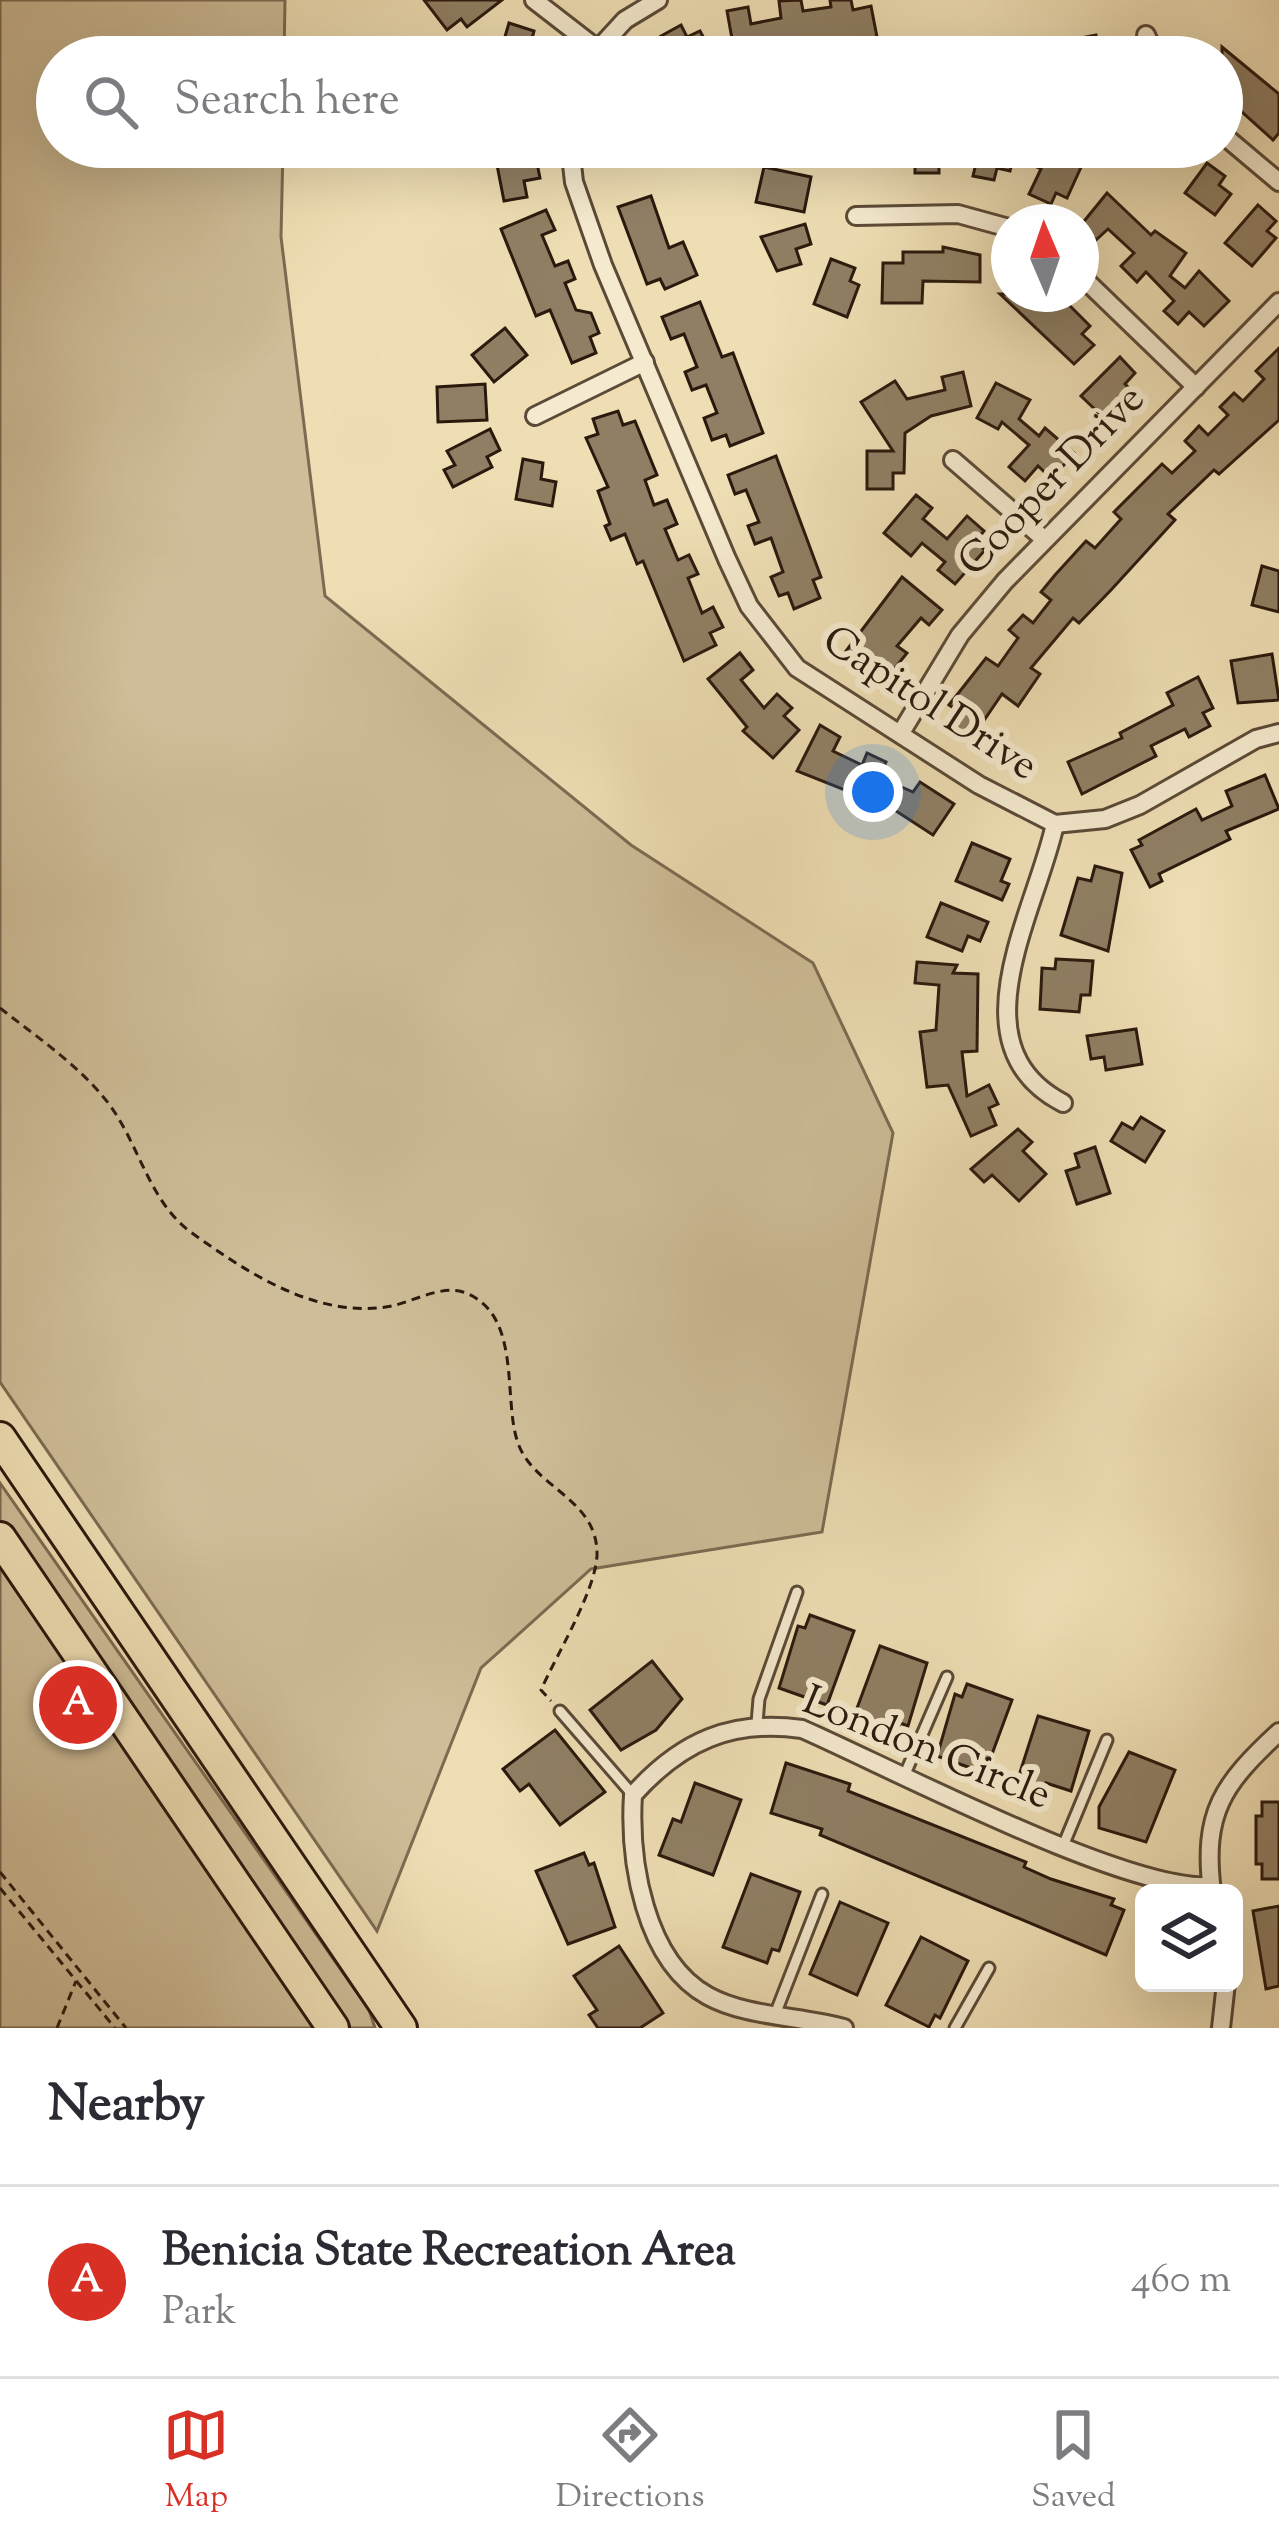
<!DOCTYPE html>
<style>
body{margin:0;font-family:"Sorts Mill Goudy",serif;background:#f2f2f3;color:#2b2b33}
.controls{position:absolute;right:36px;bottom:36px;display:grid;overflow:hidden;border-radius:18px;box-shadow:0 12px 48px #0002}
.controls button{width:108px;height:108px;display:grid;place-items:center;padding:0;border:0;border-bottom:3px solid #e1e1e2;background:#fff;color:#2b2b33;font:60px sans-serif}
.compass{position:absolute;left:991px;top:204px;width:108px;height:108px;border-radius:50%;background:#fff;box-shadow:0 12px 48px #0002;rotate:358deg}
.you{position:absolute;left:873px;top:792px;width:42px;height:42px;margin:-30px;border:9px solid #fff;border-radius:50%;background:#1a73e8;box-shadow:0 0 0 18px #1a73e833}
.badge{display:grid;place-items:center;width:78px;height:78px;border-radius:50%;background:#d93025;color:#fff;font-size:39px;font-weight:700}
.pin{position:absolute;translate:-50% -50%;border:6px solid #fff;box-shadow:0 3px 12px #0006}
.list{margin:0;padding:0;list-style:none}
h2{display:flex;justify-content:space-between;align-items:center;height:156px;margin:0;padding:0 48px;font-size:51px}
h2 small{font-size:39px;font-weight:400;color:#7c7c81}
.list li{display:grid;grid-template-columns:78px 1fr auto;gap:36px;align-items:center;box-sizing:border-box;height:192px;padding:0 48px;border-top:3px solid #e1e1e2}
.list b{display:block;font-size:45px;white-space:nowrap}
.list p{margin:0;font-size:39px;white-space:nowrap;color:#7c7c81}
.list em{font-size:39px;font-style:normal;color:#7c7c81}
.icon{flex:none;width:66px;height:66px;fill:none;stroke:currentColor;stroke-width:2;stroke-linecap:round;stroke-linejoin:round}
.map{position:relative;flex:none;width:1279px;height:2028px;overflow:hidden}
.search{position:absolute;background:#fff;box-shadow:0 12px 48px #0002;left:36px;right:36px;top:36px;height:132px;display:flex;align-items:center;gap:30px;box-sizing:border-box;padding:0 42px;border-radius:66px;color:#7c7c81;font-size:45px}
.sheet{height:348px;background:#fff}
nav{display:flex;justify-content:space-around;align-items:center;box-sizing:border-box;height:168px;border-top:3px solid #e1e1e2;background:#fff;font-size:33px;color:#7c7c81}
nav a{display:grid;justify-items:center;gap:6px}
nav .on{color:#d93025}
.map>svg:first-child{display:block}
.green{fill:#cebd98;stroke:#7c6b52;stroke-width:3}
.building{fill:#907f64;stroke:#2a190d;stroke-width:3}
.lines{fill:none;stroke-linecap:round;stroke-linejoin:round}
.service-casing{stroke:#5b4a37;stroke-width:15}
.minor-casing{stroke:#5b4a37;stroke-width:22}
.motorway-casing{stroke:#2a190d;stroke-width:36}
.path{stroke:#2a190d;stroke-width:3;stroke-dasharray:9 6;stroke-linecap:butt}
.service{stroke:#f5eace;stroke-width:9}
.minor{stroke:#f5eace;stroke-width:16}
.motorway{stroke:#efdeb4;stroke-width:30}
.labels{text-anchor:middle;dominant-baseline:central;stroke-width:12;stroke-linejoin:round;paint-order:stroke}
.street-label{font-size:42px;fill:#2a190d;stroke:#f5eace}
</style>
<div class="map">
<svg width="1279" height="2028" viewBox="0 0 1279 2028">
<rect width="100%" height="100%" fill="#efdeb4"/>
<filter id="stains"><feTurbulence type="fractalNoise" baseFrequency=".00167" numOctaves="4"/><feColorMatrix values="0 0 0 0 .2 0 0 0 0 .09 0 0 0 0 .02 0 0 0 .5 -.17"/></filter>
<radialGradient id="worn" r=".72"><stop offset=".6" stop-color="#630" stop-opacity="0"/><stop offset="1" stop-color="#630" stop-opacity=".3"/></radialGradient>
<g class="green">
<path d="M0,0H285L284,57H57V147H283L281,237L325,596L631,845L813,963L893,1133L822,1532L591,1569L481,1668L377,1931L0,1382Z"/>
<path d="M0,1483L369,2010L375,2028H0Z"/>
</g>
<g class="building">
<path d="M424,0H502L467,27L461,19L447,30Z"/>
<path d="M801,0L803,11L831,7L830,0H851L853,10L871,6L877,37L785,50L784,41L734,50L727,11L748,7L751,24L781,18L779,1Z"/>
<path d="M509,23L534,31L530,46L555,53V57H499Z"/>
<path d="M681,25L687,37L700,31L714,57H673L661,36Z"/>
<path d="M1096,35L1099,51L1090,57H1019V50Z"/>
<path d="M1222,47L1279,94V133L1273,140L1222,94Z"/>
<path d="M859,147H939V173H915V166H859Z"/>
<path d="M980,147H1046L1069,157L1073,148L1087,154L1067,198L1056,193L1051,204L1029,194L1041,169L1014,156L1010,171L997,168L994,180L973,176Z"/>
<path d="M536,158L540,178L524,181L527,197L504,201L497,165Z"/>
<path d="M1207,163L1225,176L1219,185L1231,194L1215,215L1185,193Z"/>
<path d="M764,167L811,177L804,212L756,202Z"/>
<path d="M1107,193L1151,235L1155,231L1186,253L1170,276L1185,288L1199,271L1229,301L1204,326L1189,312L1178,324L1164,311L1174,301L1146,272L1137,282L1121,266L1134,253L1108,229L1096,240L1081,225Z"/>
<path d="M651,196L669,248L683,242L697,275L665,289L660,279L647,284L618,207Z"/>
<path d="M1258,205L1276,221L1267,231L1276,238L1252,266L1225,243Z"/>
<path d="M546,210L555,230L542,235L555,266L568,261L575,279L565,283L576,310L591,313L599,333L590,337L596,353L572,363L550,310L536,316L501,229Z"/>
<path d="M805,224L811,244L796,249L801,264L777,271L761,237Z"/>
<path d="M943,247L980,255V282L923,281L922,303H882L883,263H903V252H943Z"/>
<path d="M831,259L855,268L850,281L859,285L847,317L814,304Z"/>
<path d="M1000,294H1058L1090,326L1082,334L1094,345L1074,364Z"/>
<path d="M700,302L722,357L733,353L763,433L730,446L726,435L712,440L704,418L717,413L706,385L692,390L685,372L697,367L684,334L671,339L662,317Z"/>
<path d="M505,328L527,355L494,382L472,355Z"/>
<path d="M1279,348V420L1219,474L1214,470L1168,514L1175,520L1111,590L1079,623L1073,618L1031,668L1040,674L1018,706L1002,694L970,741L948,725L958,711L949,705L986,658L998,666L1018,638L1009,630L1023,615L1033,623L1051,600L1041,592L1055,575L1086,541L1095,548L1121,519L1114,512L1162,464L1172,473L1195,451L1185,441L1199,426L1208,435L1228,415L1220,407L1234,393L1243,401L1264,379L1256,371Z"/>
<path d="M1120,357L1135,373L1125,384L1134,393L1106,420L1081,396Z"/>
<path d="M963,372L971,406L931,416L905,433L904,473H893V489H867V451H893L861,402L895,381L907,399L945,390L942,377Z"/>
<path d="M996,383L1030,400L1019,419L1039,436L1045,428L1074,453L1052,479L1038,466L1025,481L1009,467L1029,445L1002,422L998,429L977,418Z"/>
<path d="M485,384L487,420L438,422L437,387Z"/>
<path d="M618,411L623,425L635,421L657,475L645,480L654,505L667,500L677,524L665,529L678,560L689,555L698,574L688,578L702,613L713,607L723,627L710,633L716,645L684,661L643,561L637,564L625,534L611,540L605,526L610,524L598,491L608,487L586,438L598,434L593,419Z"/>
<path d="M490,429L500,450L487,457L492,467L453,487L444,470L455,465L447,451Z"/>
<path d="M776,456L821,577L813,580L820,598L794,609L788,593L779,596L771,577L783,572L771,538L755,544L748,526L759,522L746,490L735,494L728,475Z"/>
<path d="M523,459L543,463L541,479L556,482L552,506L516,499Z"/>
<path d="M916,495L932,508L923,519L947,539L967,516L984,531L975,542L985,550L955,584L938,570L945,562L922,543L911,556L884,533Z"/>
<path d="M1262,566L1279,571V612L1252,605Z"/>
<path d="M902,577L942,610L929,625L921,618L897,646L907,653L891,673L881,665L874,673L846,651Z"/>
<path d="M740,653L753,670L741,680L764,708L777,694L792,708L784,716L799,730L773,758L743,731L747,727L708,679Z"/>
<path d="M1272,654L1279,700L1238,703L1231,661Z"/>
<path d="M1198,677L1213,708L1203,713L1210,726L1189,737L1185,729L1151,746L1156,756L1082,794L1068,762L1122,738L1120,733L1173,705L1167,693Z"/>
<path d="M820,725L840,737L833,751L862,765L867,753L886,762L879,777L913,792L920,782L954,804L933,835L893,809L797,771Z"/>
<path d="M1265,775L1279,809L1226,831L1230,839L1159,874L1162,881L1150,887L1131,850L1142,845L1139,840L1196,809L1202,820L1232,806L1226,791Z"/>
<path d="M972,843L1010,859L1001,881L1009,884L1002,900L956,881Z"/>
<path d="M1095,866L1122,873L1108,951L1061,935L1078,878L1091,881Z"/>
<path d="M941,903L988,922L980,941L968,936L962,951L927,937Z"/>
<path d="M1056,959L1093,961L1090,995H1081L1079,1012L1040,1009L1042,968L1055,969Z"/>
<path d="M917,962L957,965L953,973L978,974L977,1051L962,1052L967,1096L989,1085L998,1104L989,1108L996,1125L971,1136L948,1085L927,1087L920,1032L936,1030L939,985L915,983Z"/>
<path d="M1136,1029L1142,1064L1106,1070L1104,1057L1091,1059L1087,1036Z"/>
<path d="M1141,1117L1164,1131L1145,1162L1111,1141L1122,1123L1133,1129Z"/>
<path d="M1018,1129L1032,1142L1023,1151L1046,1174L1019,1201L992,1175L984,1182L971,1169Z"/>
<path d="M1095,1147L1110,1193L1077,1204L1066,1171L1079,1167L1075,1154Z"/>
<path d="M810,1615L854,1631L827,1705L779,1688L798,1626L805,1628Z"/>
<path d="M880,1646L927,1663L908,1726L900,1723L896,1734L853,1719Z"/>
<path d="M652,1661L682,1699L656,1730L621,1750L590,1710Z"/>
<path d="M967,1684L1012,1700L985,1773L937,1756L955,1694L962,1697Z"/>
<path d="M1038,1716L1089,1731L1071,1791L1046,1783L1042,1796L1015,1788Z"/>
<path d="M555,1730L605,1792L560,1825L529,1784L520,1791L503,1769Z"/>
<path d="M1129,1752L1175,1770L1146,1842L1099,1828V1807Z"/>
<path d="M786,1763L850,1784L848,1791L1026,1862L1024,1867L1051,1879L1114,1899L1111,1905L1124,1910L1106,1955L820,1835L822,1829L771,1813Z"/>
<path d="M695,1783L741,1800L713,1875L659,1855L673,1819L681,1822Z"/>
<path d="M1262,1802H1279V1879H1262V1864H1256V1816H1262Z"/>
<path d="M584,1853L589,1865L594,1863L615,1927L568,1944L536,1871Z"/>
<path d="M751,1874L800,1892L779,1951L772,1949L767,1963L723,1947Z"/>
<path d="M840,1902L888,1923L857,1995L810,1974Z"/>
<path d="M1279,1906V1986L1266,1989L1253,1911Z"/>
<path d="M921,1937L968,1961L940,2018L935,2015L929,2027L886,2005Z"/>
<path d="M619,1946L663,2013L640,2028H598L589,2015L597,2010L574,1976Z"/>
</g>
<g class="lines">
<g class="service-casing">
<g id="service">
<path d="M560,1711L633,1795"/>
<path d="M757,1723L759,1699L797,1592"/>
<path d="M905,1774L947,1677"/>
<path d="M1063,1846L1107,1740"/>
<path d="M776,2012L822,1894"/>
<path d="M955,2028L989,1968"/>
</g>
</g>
<g class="minor-casing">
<g id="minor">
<path d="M534,0L596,48"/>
<path d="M1146,35L1156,57"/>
<path d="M591,57L625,20L658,0"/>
<path d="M1222,134L1279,182"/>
<path d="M570,147L574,182L603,265L727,559L749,606L797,668L979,785L1055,824L1105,819L1140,805L1256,739L1279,733"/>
<path d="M856,216L958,214L1009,228"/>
<path d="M1081,276L1196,387"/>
<path d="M535,416L645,362"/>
<path d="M953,460L1044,539"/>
<path d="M902,731L960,635L1005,581L1279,302"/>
<path d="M1055,824C1036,912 953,1046 1063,1103"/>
<path d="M1212,1892C1202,1812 1223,1784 1279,1732"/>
<path d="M844,2028C801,2016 746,2017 708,1996C644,1961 629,1860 633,1795C681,1741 732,1719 802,1729C889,1767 1129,1893 1211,1886"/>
<path d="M1221,2028L1226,1983"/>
</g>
</g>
<g class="motorway-casing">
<g id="motorway">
<path d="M0,1438L401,2028"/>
<path d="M0,1538L333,2028"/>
</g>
</g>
<g class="path">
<path d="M0,1008C38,1038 79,1065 109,1104C140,1146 149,1202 192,1233C249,1274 319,1320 392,1306C414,1301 442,1285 463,1292C522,1312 503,1396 517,1440C531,1488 598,1497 597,1555C596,1590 556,1656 541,1690L551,1701"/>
<path d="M0,1872L126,2028"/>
<path d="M0,1888L115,2028"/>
<path d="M57,2028L76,1981"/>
</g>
<use href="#service" class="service"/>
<use href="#minor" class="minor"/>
<use href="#motorway" class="motorway"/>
</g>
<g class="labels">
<g class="street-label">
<text transform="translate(1053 482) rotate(-46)">Cooper Drive</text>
<text transform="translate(929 705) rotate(33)">Capitol Drive</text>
<text transform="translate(926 1750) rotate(22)">London Circle</text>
</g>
</g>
<rect width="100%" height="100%" filter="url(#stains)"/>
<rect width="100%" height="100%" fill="url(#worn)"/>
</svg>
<div class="controls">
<button><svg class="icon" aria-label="layers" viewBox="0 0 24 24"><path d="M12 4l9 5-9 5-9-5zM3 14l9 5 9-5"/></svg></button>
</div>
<svg class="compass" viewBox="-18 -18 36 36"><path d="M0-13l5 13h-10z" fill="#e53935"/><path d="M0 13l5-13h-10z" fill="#7c7c81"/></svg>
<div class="you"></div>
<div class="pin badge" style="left:78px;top:1705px">A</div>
<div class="search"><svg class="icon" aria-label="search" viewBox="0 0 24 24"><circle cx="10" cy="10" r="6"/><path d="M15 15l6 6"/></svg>Search here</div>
</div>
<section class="sheet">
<h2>Nearby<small></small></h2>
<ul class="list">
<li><span class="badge">A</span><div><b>Benicia State Recreation Area</b><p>Park</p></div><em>460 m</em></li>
</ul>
</section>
<nav>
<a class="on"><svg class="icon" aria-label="map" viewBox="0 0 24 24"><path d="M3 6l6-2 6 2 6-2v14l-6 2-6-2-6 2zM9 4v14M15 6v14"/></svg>Map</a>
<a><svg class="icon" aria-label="directions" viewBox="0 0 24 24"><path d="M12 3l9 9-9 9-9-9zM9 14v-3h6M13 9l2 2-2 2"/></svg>Directions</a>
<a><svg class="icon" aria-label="saved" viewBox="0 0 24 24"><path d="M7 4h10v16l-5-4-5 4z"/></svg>Saved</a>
</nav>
